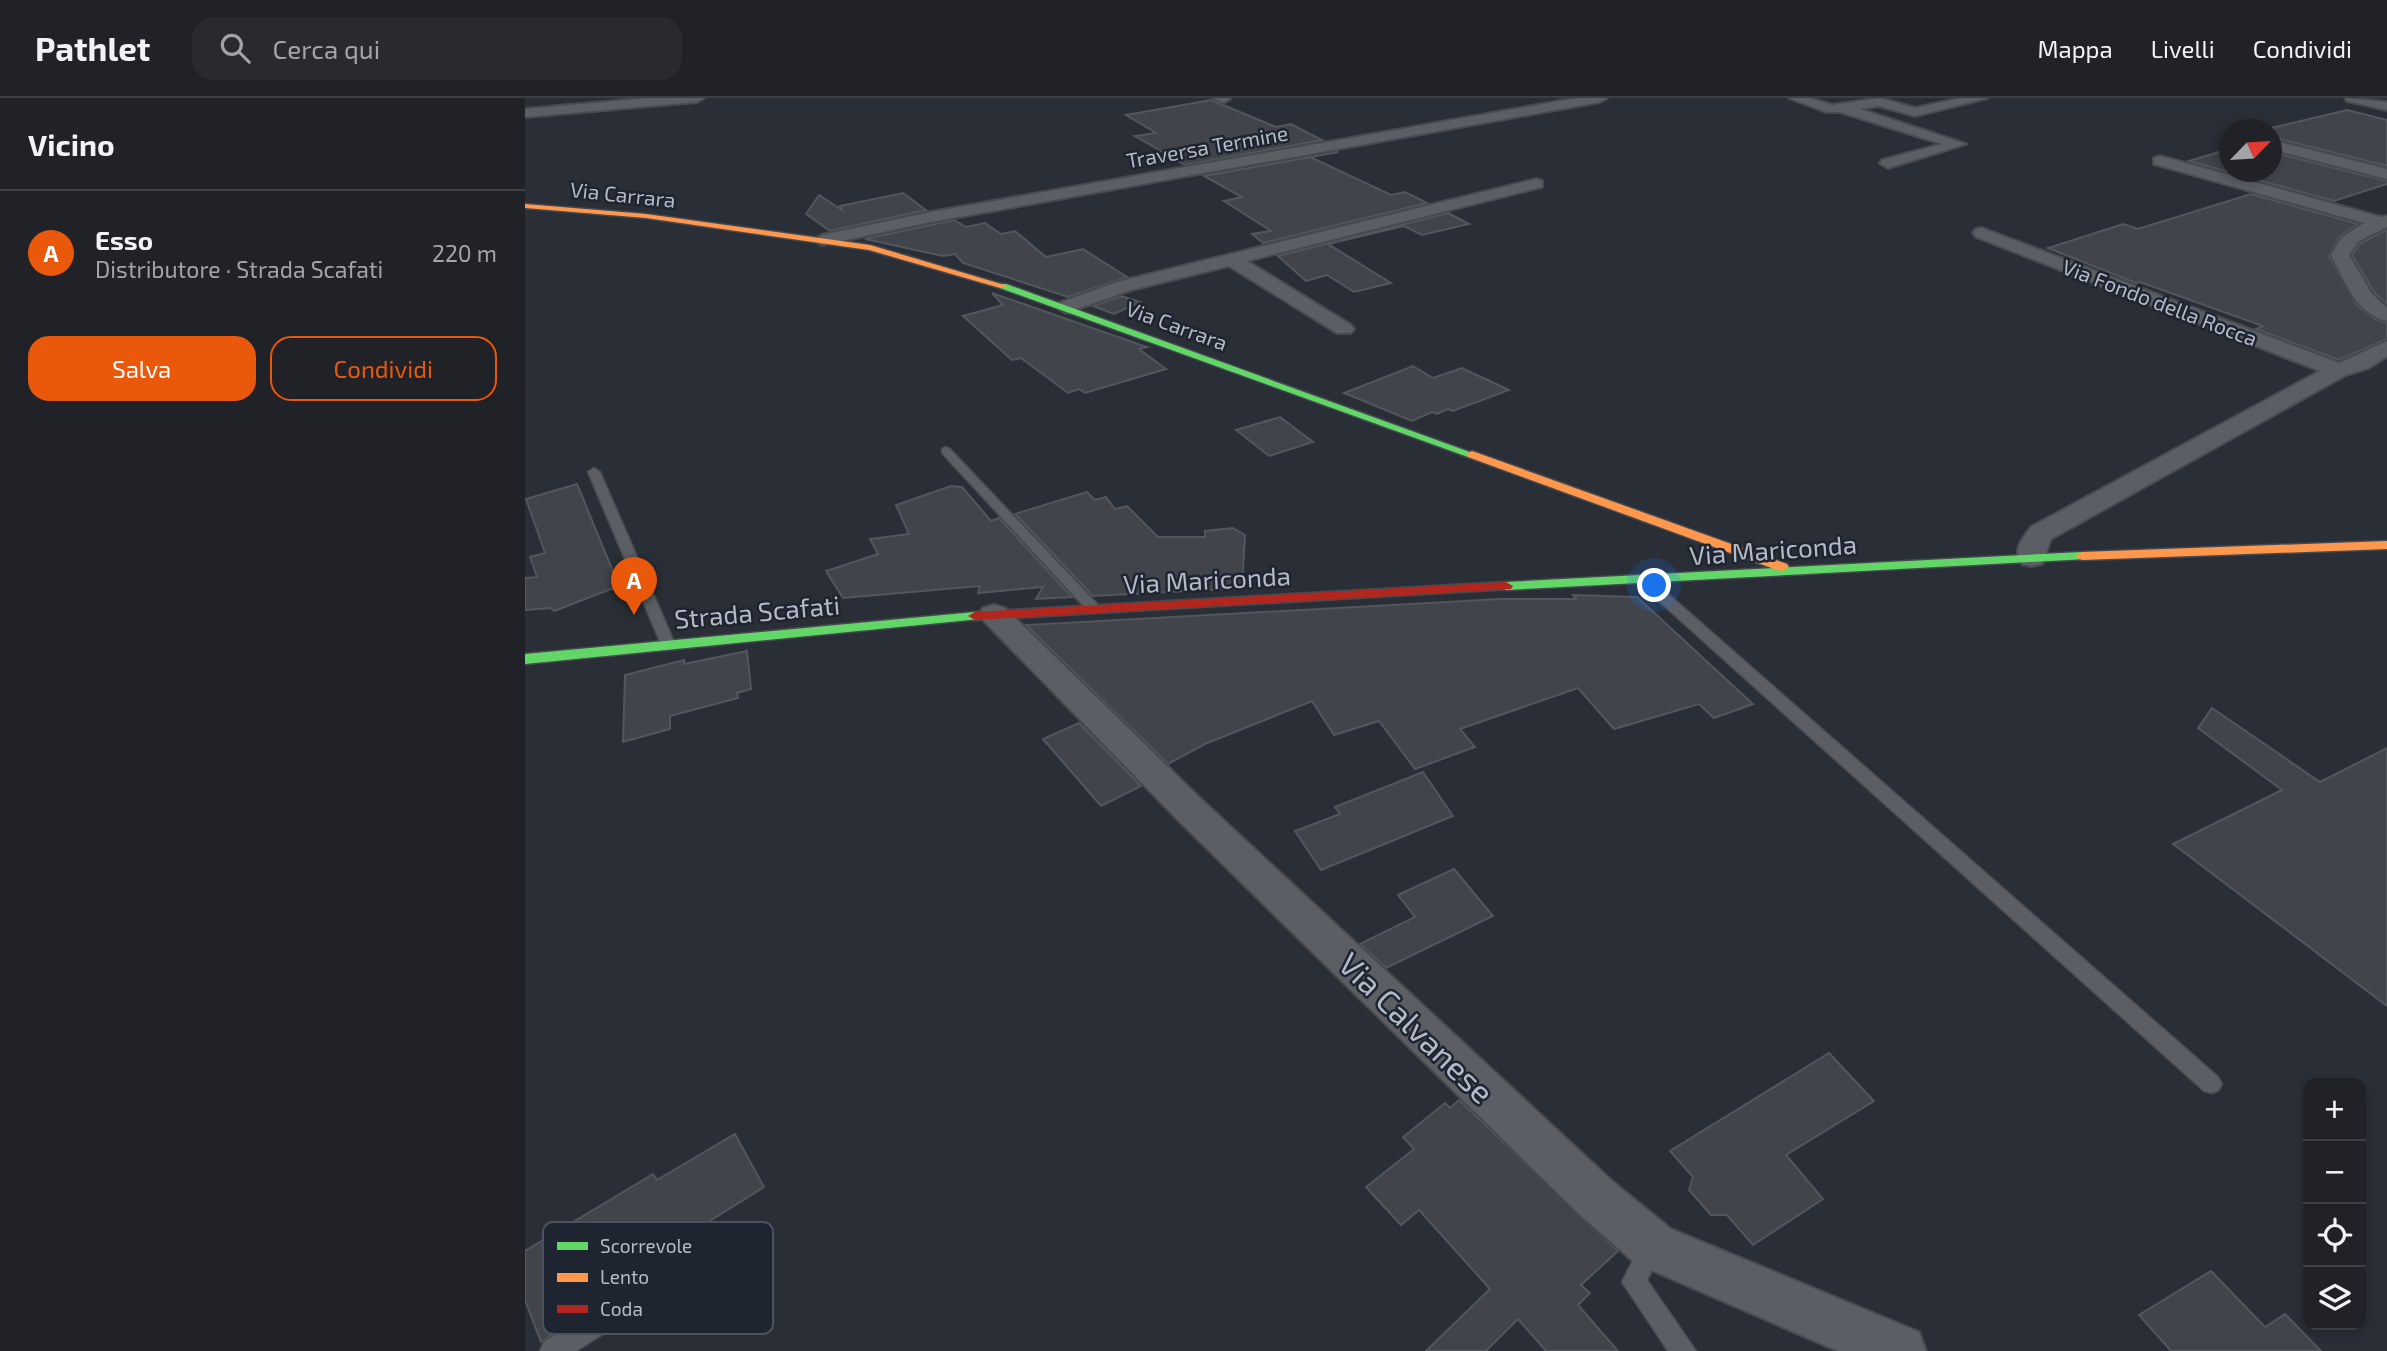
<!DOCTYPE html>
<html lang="it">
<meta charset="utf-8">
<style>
body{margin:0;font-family:"Exo 2",sans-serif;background:#282a30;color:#f1f3f6}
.controls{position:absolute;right:21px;bottom:21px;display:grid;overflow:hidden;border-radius:14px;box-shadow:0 4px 10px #0003}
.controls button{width:63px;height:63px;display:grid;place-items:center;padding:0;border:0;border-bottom:2px solid #3d3f45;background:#202228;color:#f1f3f6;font:35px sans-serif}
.compass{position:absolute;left:1694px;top:21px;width:63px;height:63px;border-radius:50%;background:#202228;box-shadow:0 4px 10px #0003;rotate:65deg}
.you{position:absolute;left:1130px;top:488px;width:24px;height:24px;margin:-18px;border:5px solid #fff;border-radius:50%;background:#1a73e8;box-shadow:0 0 0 10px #1a73e833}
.badge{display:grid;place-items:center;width:46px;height:46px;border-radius:50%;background:#ea580c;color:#fff;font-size:23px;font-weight:700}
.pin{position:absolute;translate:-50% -58px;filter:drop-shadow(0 2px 4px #0008)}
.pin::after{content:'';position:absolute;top:37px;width:24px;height:21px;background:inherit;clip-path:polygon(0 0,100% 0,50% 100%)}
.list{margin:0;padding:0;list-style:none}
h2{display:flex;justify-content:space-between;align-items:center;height:91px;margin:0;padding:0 28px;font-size:30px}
h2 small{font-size:23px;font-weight:400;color:#a2a4a8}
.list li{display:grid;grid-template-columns:46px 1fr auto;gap:21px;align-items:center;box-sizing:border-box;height:126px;padding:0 28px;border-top:2px solid #3d3f45}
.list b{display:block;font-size:26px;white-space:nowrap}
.list p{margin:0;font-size:23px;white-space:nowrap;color:#a2a4a8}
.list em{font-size:23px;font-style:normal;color:#a2a4a8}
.actions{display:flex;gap:14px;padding:21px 28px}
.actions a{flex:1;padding:16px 0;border:2px solid #ea580c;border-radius:21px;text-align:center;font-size:24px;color:#ea580c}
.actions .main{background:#ea580c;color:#fff}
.icon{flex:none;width:38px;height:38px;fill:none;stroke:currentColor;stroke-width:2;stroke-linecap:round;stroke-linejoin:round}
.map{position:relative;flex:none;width:1862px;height:1253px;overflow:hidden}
header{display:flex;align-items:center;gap:42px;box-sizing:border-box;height:98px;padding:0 35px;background:#202228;border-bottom:2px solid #3d3f45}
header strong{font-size:33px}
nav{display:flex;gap:38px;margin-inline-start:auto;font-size:24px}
.search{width:490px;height:63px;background:#282a30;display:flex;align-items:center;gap:18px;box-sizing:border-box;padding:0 24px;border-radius:21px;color:#a2a4a8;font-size:26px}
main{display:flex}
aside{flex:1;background:#202228}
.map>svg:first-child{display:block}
.building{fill:#41454b;stroke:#52565d;stroke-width:2}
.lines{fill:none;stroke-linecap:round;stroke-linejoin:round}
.lane-casing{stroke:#474a4f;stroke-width:3}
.street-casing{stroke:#474a4f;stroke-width:4}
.fast-casing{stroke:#454950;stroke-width:3}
.slow-casing{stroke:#454950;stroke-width:3}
.jam-casing{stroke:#454950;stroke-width:3}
.lane{fill:#5b5e64;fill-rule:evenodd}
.street{fill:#5b5e64;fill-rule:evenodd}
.fast{fill:#63d668;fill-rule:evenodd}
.slow{fill:#ff974d;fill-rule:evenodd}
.jam{fill:#b3261e;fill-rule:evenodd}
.labels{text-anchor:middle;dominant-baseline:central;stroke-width:5;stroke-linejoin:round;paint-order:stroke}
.far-street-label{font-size:21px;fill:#b5bbc6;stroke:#1f2530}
.street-label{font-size:26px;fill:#b5bbc6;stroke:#1f2530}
.near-street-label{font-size:32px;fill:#b5bbc6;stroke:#1f2530}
.key{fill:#1f2530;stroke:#4c525d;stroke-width:2}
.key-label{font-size:19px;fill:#b5bbc6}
</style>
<header>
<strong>Pathlet</strong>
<div class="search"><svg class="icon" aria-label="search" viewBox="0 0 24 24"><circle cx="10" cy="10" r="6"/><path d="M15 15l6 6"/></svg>Cerca qui</div>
<nav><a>Mappa</a><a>Livelli</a><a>Condividi</a></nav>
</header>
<main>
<aside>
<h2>Vicino<small></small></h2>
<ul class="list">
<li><span class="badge">A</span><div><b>Esso</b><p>Distributore · Strada Scafati</p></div><em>220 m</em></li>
</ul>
<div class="actions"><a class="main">Salva</a><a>Condividi</a></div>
</aside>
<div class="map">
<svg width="1862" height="1253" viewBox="0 0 1862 1253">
<rect width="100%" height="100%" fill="#2a2e36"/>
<g class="building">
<path d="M686,2L751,29L766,26L797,42L660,67L610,38L631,35L601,17Z"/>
<path d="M1822,12L1862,22V68L1746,39V30Z"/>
<path d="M1704,51V74H1746V54L1862,83V86L1809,103L1664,63Z"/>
<path d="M813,54L785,59L866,97L880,94L902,105L738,145L727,136L746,133L699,103L717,99L679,78Z"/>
<path d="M378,95L401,112L305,133L281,116L294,97L317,112L315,108Z"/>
<path d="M1726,96L1833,126L1814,139L1804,158L1832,207L1850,221L1862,225V241L1814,262L1731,231L1738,228L1615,184L1611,185L1523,150L1598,126L1613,131Z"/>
<path d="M923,115L944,126L897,137L879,128L803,146L866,185L829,194L802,177L781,183L753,158Z"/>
<path d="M429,122L441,129L460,125L476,136L490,133L521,159L558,151L602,179L543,199L438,165L430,156L418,158L340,141Z"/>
<path d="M1862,132V206L1849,194L1827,157L1836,145Z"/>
<path d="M467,195L622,249L614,251L641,271L560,295L554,291L543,295L496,260L487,262L438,218L478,207Z"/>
<path d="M596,198L615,204L589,216L568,208Z"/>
<path d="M888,268L908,280L937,270L984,292L928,313L923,311L912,316L907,314L887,323L819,295Z"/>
<path d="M755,319L788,344L744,358L711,332Z"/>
<path d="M52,386L94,488L29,513L26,510L0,512V480L12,479L5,459L20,455L1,401Z"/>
<path d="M426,388L437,389L466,423L474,420L547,499L511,501L518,489L453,495L455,488L318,500L301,473L353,456L345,441L384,436L371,407Z"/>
<path d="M562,394L570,402L581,399L590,411L602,408L633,439H680V433L708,430L720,437L717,490L568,498L490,416Z"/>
<path d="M1048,497L1112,499L1228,606L1189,620L1174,606L1089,631L1053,590L935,631L950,649L890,671L854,623L809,637L787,603L680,646L643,666L501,527L976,501H1051Z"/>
<path d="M222,553L226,591L212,595L213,600L145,618V631L98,644L100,577L159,562V566Z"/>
<path d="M1687,610L1795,684L1862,650V908L1648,746L1757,692L1673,630Z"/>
<path d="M554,625L616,688L576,708L518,641Z"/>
<path d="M898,674L928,718L796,772L770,733L815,716L810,709Z"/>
<path d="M929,771L968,818L861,870L835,846L890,819L873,797Z"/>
<path d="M1304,955L1349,1003L1261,1057L1298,1101L1228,1147L1202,1117H1186L1164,1092L1168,1079L1145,1053Z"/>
<path d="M934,1002L1093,1153L1056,1187L1065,1195L1053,1207L1093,1253H1021L993,1221L961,1253H901L965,1191L894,1112L876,1127L841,1089L889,1051L878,1039L920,1005L925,1010Z"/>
<path d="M210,1036L239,1089L156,1141L157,1144L138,1155L142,1163L16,1244L0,1202V1153L128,1076L132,1082Z"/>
<path d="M1686,1173L1740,1229L1760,1216L1796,1253H1646L1614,1217Z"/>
</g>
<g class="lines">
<g class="lane-casing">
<g id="lane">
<path d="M421,349L425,351L574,508L576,511L574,514H564L417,355V351Z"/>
<path d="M69,370L75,374L150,546L148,549H138L136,546L63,374Z"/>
<path d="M1121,480L1126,481L1693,979L1697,986L1693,993L1686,995L1679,993L1116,487L1114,484Z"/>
<path d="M1126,1139L1134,1142L1138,1150L1122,1182L1171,1253H1143L1097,1184L1118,1142Z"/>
<path d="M131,1176L140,1179L143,1188L140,1197L51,1253H15L19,1244Z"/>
</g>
</g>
<g class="street-casing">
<g id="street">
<path d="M124,0H179L172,4L0,19V11Z"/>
<path d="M688,0H704L705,1L698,5Z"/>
<path d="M1052,0H1082L1075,4L406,124L297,147L288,142L297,137L406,114Z"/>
<path d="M1264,0H1285L1307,7L1355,0L1390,10L1436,0H1463L1390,18L1354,8L1335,11L1441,46L1363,70L1355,65L1357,62L1417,46L1315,14H1301Z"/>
<path d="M1820,0L1862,4V12L1822,3Z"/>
<path d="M1746,42L1862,71V81L1746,51Z"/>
<path d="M1635,58L1856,119L1862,118V129L1834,143L1824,157L1847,196L1862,210V223C1830,215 1820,183 1806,157L1816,140L1839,125L1629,66V60Z"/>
<path d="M1011,81L1017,83V89L722,163L826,227L829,231L826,235H812L704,168L606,192L541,215L531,209L534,205L592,184Z"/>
<path d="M1457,130L1814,265L1862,243V258L1844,270L1821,277L1526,441L1517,466L1507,468L1497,466C1487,452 1497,441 1506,429L1795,273L1451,139L1448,135L1451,131Z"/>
<path d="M469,507L480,510L678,703L1087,1083L1146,1131L1394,1234L1401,1253H1313L1110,1165L1053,1115L652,721L458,522L454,516L458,510Z"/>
</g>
</g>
<g class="fast-casing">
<g id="fast">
<path d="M475,186H481L953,357L951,359H943L475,190Z"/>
<path d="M1557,454L1564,458L1562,461L981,492L974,488L981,484Z"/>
<path d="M450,514L457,518L455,521L0,566V556Z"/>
</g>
</g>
<g class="slow-casing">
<g id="slow">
<path d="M0,106L121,116L345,147L483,188L475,190L344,152L121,120L0,110Z"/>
<path d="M947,353L1262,466L1264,469L1257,473L1252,472L943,359V355Z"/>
<path d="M1862,443V451L1557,462L1550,458L1557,454Z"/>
</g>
</g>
<g class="jam-casing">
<path id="jam" d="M981,484L988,488L986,491L450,522L443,518L450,514Z"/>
</g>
<use href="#lane" class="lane"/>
<use href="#street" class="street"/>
<use href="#fast" class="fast"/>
<use href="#slow" class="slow"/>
<use href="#jam" class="jam"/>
</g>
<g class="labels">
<g class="far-street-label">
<text transform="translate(682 48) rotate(-10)">Traversa Termine</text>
<text transform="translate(98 96) rotate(6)">Via Carrara</text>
<text transform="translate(1635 204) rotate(21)">Via Fondo della Rocca</text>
<text transform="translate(652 227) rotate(20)">Via Carrara</text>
</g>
<g class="street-label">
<text transform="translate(1248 451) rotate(-4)">Via Mariconda</text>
<text transform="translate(682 481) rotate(-3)">Via Mariconda</text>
<text transform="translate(232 513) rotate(-5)">Strada Scafati</text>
</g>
<g class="near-street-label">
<text transform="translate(892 929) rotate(44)">Via Calvanese</text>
</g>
</g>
<rect x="18" y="1124" width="230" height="112" rx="10" class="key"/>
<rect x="32" y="1144" width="31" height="8" fill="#63d668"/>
<rect x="32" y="1175" width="31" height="9" fill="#ff974d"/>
<rect x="32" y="1207" width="31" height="8" fill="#b3261e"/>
<g class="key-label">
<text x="75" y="1155">Scorrevole</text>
<text x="75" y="1186">Lento</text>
<text x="75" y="1218">Coda</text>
</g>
</svg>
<div class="controls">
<button>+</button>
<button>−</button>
<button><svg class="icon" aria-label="locate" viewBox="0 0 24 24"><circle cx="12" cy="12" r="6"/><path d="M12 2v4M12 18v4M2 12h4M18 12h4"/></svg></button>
<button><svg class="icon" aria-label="layers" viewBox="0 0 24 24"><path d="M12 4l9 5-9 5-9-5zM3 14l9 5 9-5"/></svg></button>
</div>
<svg class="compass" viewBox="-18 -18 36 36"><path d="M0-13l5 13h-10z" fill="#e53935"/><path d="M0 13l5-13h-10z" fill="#a2a4a8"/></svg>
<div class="you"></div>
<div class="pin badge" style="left:109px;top:517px">A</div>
</div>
</main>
